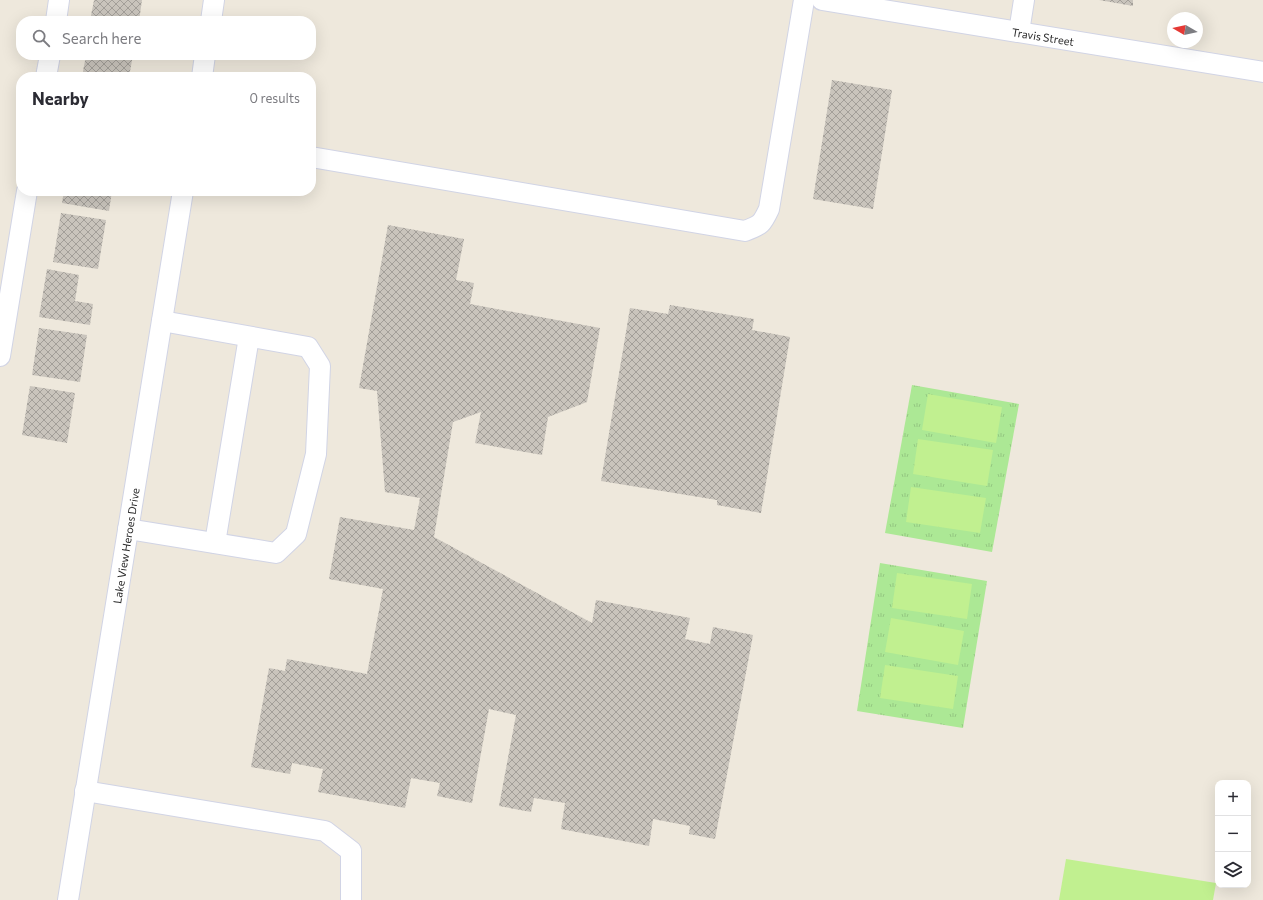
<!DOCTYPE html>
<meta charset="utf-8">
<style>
body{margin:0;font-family:Commissioner,sans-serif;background:#f2f2f3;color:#2b2b33}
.controls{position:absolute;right:12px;bottom:12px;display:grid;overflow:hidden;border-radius:8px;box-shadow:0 4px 16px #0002}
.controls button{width:36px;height:36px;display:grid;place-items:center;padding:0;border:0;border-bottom:1px solid #e1e1e2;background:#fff;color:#2b2b33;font:20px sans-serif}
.compass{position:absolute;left:1167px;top:12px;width:36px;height:36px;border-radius:50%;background:#fff;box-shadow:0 4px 16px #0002;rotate:279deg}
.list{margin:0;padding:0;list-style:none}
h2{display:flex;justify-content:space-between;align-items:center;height:52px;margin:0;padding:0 16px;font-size:17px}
h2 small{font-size:13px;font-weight:400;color:#7c7c81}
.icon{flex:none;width:22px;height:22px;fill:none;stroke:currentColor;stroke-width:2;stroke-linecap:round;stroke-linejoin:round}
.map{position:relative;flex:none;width:1263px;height:900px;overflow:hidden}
.search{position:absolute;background:#fff;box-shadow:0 4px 16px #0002;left:16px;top:16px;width:300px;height:44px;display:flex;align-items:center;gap:10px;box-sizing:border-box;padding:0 14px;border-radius:16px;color:#7c7c81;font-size:15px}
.panel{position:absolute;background:#fff;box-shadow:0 4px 16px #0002;left:16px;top:72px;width:300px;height:124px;border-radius:16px}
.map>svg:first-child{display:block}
.park{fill:url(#park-tufts)}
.pitch{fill:#c1f090}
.building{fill:url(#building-cross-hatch)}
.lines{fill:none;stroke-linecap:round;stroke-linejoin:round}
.minor-casing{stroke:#d1d4e5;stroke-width:22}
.minor{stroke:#fff;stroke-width:20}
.labels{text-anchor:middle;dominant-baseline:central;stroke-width:3;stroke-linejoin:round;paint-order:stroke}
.street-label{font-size:11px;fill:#2b2b2b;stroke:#fff}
</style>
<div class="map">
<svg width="1263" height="900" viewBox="0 0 1263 900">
<defs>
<pattern id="park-tufts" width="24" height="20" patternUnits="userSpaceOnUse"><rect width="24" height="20" fill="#ace895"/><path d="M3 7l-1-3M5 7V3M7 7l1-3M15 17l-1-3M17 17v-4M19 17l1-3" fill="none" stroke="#94c781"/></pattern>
<pattern id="building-cross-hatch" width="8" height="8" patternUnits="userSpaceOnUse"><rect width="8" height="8" fill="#c9c4bc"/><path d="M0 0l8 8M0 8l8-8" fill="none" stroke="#a39f99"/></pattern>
</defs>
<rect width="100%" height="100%" fill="#eee8dc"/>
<g class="park">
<path d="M912,385L1019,404L992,552L885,533Z"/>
<path d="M880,563L987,581L963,728L857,711Z"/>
</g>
<g class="pitch">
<path d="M928,394L1002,407L996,443L922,430Z"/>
<path d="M918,439L993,450L987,486L913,474Z"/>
<path d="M911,487L986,498L980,533L906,522Z"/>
<path d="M897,573L972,584L967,619L892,608Z"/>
<path d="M891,618L964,631L958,665L885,652Z"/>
<path d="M885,665L958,676L953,709L880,698Z"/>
<path d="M1066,859L1216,883L1213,900H1059Z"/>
</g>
<g class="building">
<path d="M94,0H142L139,21H90Z"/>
<path d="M1099,0H1133V6Z"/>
<path d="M86,55H133L129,77H82Z"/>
<path d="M832,80L892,90L873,209L813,199Z"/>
<path d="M64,191H112L109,211L62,203Z"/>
<path d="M61,213L106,220L98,269L53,262Z"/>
<path d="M388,225L464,239L456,280L474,283L470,304L600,328L587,402L548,417L542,455L475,443L481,412L453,422L434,537L592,623L596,600L690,618L685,639L710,644L713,627L753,635L715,839L689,834L690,826L653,819L649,846L561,829L565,803L534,798L531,812L499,806L516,715L489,709L472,803L437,796L440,783L411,778L405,808L318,792L323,769L292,763L290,774L251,767L269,668L285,671L287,659L367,674L383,589L329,579L340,517L414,530L420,498L385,492L377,391L359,388Z"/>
<path d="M47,269L79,275L75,301L93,304L90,325L39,317Z"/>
<path d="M670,305L754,319L752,330L790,337L761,513L717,505V500L601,481L630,308L668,314Z"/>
<path d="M39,328L87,335L80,382L32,375Z"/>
<path d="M30,386L75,393L67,443L22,435Z"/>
</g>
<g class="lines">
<g class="minor-casing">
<g id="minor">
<path id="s1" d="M822,0L1263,72"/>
<path d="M56,21L59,0"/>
<path d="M211,21L214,0"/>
<path d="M1019,32L1024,0"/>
<path d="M46,77L50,55"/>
<path d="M202,77L205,55"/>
<path d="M311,157L745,231C761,225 762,224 769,209L804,0"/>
<path d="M0,356L27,191"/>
<path d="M128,529L276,553L296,534L316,454L320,366L308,347L162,321"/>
<path d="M215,543L249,337"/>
<path d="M85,791L325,831L351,851V900"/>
<path id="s2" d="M68,900L183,191"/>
</g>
</g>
<use href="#minor" class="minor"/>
</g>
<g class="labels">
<g class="street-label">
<text stroke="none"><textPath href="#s1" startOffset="224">Travis Street</textPath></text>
<text stroke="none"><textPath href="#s2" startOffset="359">Lake View Heroes Drive</textPath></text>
</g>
</g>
</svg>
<div class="controls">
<button>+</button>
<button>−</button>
<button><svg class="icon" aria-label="layers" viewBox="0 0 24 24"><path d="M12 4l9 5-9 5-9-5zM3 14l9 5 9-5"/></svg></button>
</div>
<svg class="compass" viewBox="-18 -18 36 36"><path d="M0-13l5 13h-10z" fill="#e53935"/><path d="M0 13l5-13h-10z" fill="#7c7c81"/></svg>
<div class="search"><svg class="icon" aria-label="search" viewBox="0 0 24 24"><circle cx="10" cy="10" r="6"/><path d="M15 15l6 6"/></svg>Search here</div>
<section class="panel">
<h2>Nearby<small>0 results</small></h2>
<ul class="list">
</ul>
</section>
</div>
